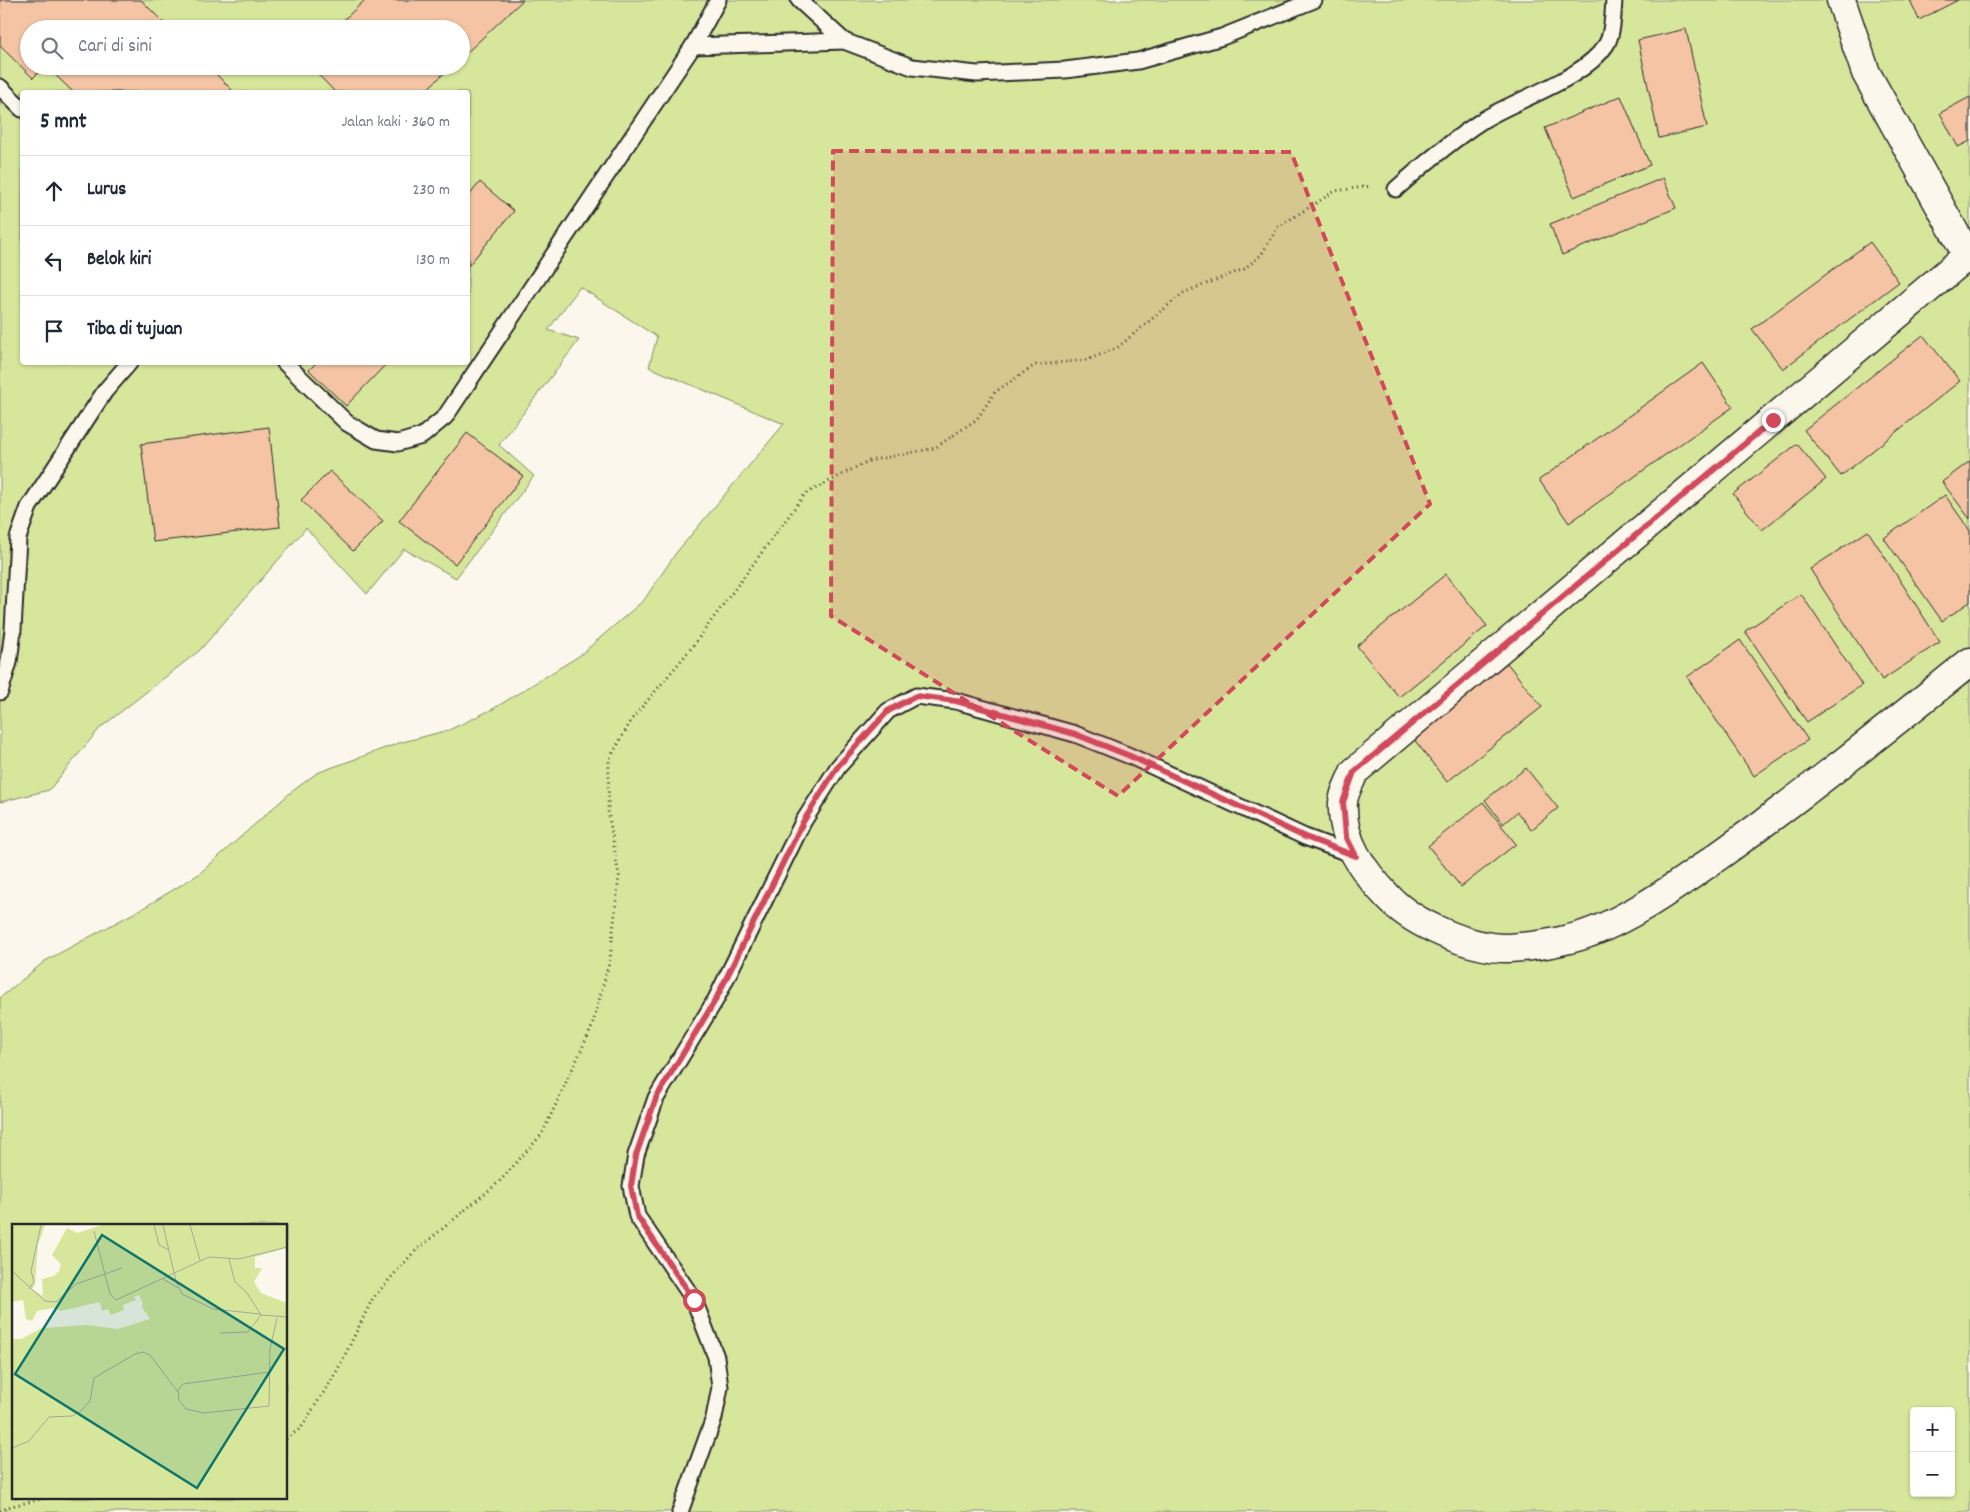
<!DOCTYPE html>
<html lang="id">
<meta charset="utf-8">
<style>
body{margin:0;font-family:Dekko,sans-serif;background:#f2f2f3;color:#1f2937}
.controls{position:absolute;right:15px;bottom:15px;display:grid;overflow:hidden;border-radius:5px;box-shadow:0 1px 4px #0004}
.controls button{width:45px;height:45px;display:grid;place-items:center;padding:0;border:0;border-bottom:1px solid #e0e1e3;background:#fff;color:#1f2937;font:25px sans-serif}
.stop{position:absolute;width:15px;height:15px;margin:-11px;border:4px solid #d1495b;border-radius:50%;background:#fff}
.stop.end{background:#d1495b;border-color:#fff;box-shadow:0 1px 5px #0008}
.list{margin:0;padding:0;list-style:none}
h2{display:flex;justify-content:space-between;align-items:center;height:65px;margin:0;padding:0 20px;font-size:21px}
h2 small{font-size:16px;font-weight:400;color:#747a83}
.list li{display:grid;grid-template-columns:32px 1fr auto;gap:15px;align-items:center;box-sizing:border-box;height:70px;padding:0 20px;border-top:1px solid #e0e1e3}
.list b{display:block;font-size:19px;white-space:nowrap}
.list em{font-size:16px;font-style:normal;color:#747a83}
.icon{flex:none;width:28px;height:28px;fill:none;stroke:currentColor;stroke-width:2;stroke-linecap:round;stroke-linejoin:round}
.map{position:relative;flex:none;width:1970px;height:1512px;overflow:hidden}
.search{position:absolute;background:#fff;box-shadow:0 1px 4px #0004;left:20px;top:20px;width:450px;height:55px;display:flex;align-items:center;gap:12px;box-sizing:border-box;padding:0 18px;border-radius:28px;color:#747a83;font-size:19px}
.panel{position:absolute;background:#fff;box-shadow:0 1px 4px #0004;left:20px;top:90px;width:450px;height:275px;border-radius:5px}
.map>svg:first-child{display:block}
.green{fill:#d6e79b;stroke:#808963;fill-rule:evenodd}
.building{fill:#f4c4a4;stroke:#2b2b2b}
.lines{fill:none;stroke-linecap:round;stroke-linejoin:round}
.service-casing{stroke:#2b2b2b;stroke-width:19}
.minor-casing{stroke:#2b2b2b;stroke-width:31}
.path{stroke:#2b2b2b;stroke-width:3;stroke-dasharray:1 4;stroke-linecap:butt}
.service{stroke:#fbf7ec;stroke-width:15}
.minor{stroke:#fbf7ec;stroke-width:28}
.route{stroke:#d1495b;stroke-width:6}
.marked{fill:#d1495b;fill-opacity:0.2;stroke:#d1495b;stroke-width:4;stroke-dasharray:10 6;stroke-linejoin:round}
.inset-road{fill:none;stroke:#a8a59f;stroke-width:1}
.view{fill:#0f766e;fill-opacity:0.15;stroke:#0f766e;stroke-width:2.5}
.inset-edge{fill:none;stroke:#2b2b2b;stroke-width:2.5}
</style>
<div class="map">
<svg width="1970" height="1512" viewBox="0 0 1970 1512">
<rect width="100%" height="100%" fill="#fbf7ec"/>
<filter id="ink" filterUnits="userSpaceOnUse"><feTurbulence type="fractalNoise" baseFrequency=".02" numOctaves="2"/><feDisplacementMap in="SourceGraphic" scale="10" xChannelSelector="R" yChannelSelector="G"/><feConvolveMatrix kernelMatrix="1 2 1 2 8 2 1 2 1" color-interpolation-filters="sRGB"/></filter>
<g filter="url(#ink)">
<path class="green" d="M0,0H1970V1512H0V998L45,961L145,907L199,874L290,793L317,773L399,743L449,730L493,709L579,656L644,600L676,553L784,424L649,367L657,337L580,287L548,330L579,340L499,445L534,476L456,578L404,549L367,594L306,528L200,650L100,728L49,790L0,802ZM29,29H461V66H29ZM22,92H468V362H22ZM14,1226H286V1498H14ZM1914,1411H1951V1493H1914Z"/>
<g class="building">
<path d="M0,0H141L170,29H29V66H45L33,78L0,46Z"/>
<path d="M365,0H523L461,58V29H334Z"/>
<path d="M1910,0H1958L1919,20Z"/>
<path d="M1686,29L1707,127L1659,138L1638,40Z"/>
<path d="M46,66H208L234,92H73Z"/>
<path d="M310,66H452L424,92H335Z"/>
<path d="M1621,96L1650,165L1574,197L1545,128Z"/>
<path d="M1970,97V141L1958,147L1940,113Z"/>
<path d="M1663,178L1676,208L1562,255L1550,224Z"/>
<path d="M480,182L514,211L468,266V197Z"/>
<path d="M1870,242L1899,282L1783,369L1752,329Z"/>
<path d="M1923,335L1960,381L1841,476L1804,430Z"/>
<path d="M317,362H388L346,406L309,370Z"/>
<path d="M1703,363L1733,407L1569,523L1539,480Z"/>
<path d="M269,427L280,527L153,542L141,444Z"/>
<path d="M467,433L523,476L455,564L399,521Z"/>
<path d="M1797,444L1826,479L1762,530L1733,494Z"/>
<path d="M1970,461V519L1942,482Z"/>
<path d="M330,471L383,521L353,551L301,500Z"/>
<path d="M1945,495L1970,531V602L1942,621L1884,538Z"/>
<path d="M1868,531L1940,642L1882,680L1810,569Z"/>
<path d="M1446,574L1487,626L1399,697L1357,646Z"/>
<path d="M1801,594L1862,685L1807,722L1745,631Z"/>
<path d="M1740,640L1808,740L1754,776L1687,677Z"/>
<path d="M1507,663L1542,707L1447,782L1413,738Z"/>
<path d="M1526,768L1558,808L1531,830L1517,812L1503,824L1485,800Z"/>
<path d="M1483,802L1516,844L1461,887L1428,846Z"/>
</g>
<g class="lines">
<g class="service-casing">
<g id="service">
<path d="M799,0L844,41L912,67L977,74L1065,70L1138,61L1222,37L1314,0"/>
<path d="M693,46L844,41"/>
<path d="M0,87L22,109"/>
<path d="M1396,189C1424,164 1452,140 1483,120C1518,98 1583,80 1606,45C1613,34 1613,13 1614,0"/>
<path d="M284,362L347,423L376,440L398,443L422,436L445,417L693,46L718,0"/>
<path d="M0,692L9,662L13,630L18,538L29,507L105,391L130,362"/>
<path d="M680,1512L714,1418L720,1387L716,1357L694,1300L637,1216L631,1186L636,1155L656,1098L716,999L803,822L838,767L888,711L916,696L956,701L1075,734L1130,756L1305,837L1356,856"/>
</g>
</g>
<g class="minor-casing">
<g id="minor">
<path d="M1841,0L1866,73L1970,260"/>
<path d="M1967,256L1354,772C1351,781 1343,793 1343,803C1341,841 1363,871 1388,897C1413,924 1471,949 1508,948C1527,947 1550,944 1569,939C1618,928 1676,886 1717,857C1804,795 1887,728 1970,662"/>
</g>
</g>
<g class="path">
<path d="M286,1439L301,1428L336,1373L373,1298L412,1254L499,1182L542,1134L592,1027L610,959L619,876L608,811L609,760L632,719L689,651L805,494L868,461L935,448L977,419L995,392L1035,365L1087,360L1117,348L1183,293L1244,269L1261,255L1278,227L1335,191L1371,186"/>
<path d="M0,1511L11,1506L46,1498"/>
</g>
<use href="#service" class="service"/>
<use href="#minor" class="minor"/>
</g>
</g>
<g class="lines" filter="url(#ink)">
<path class="route" d="M694,1300L637,1216L631,1186L636,1155L656,1098L716,999L803,822L838,766L888,711L916,696L956,701L1075,734L1130,756L1305,837L1356,856L1346,836L1343,802L1354,772L1773,420"/>
</g>
<path class="marked" d="M833,151L1291,152L1430,504L1118,796L831,616Z"/>
<g transform="translate(12 1224)">
<rect width="275" height="275" fill="#fbf7ec"/>
<path d="M0,1H33L26,21L23,61L20,65L31,72L30,55L42,52L47,47L49,40L40,31L55,4L65,9L90,1H275V24L243,33V44H250L242,58L249,69L275,79V274H0V115H9L30,104L75,101L106,105L138,95L129,82L131,80L127,71L122,73L124,76L111,81L112,86L99,91L96,85L90,87L88,78L49,87L42,84L25,87L20,97L14,95L11,76L0,78Z" fill="#d6e79b"/>
<path class="inset-road" d="M142,1L147,21L157,26M151,1L164,57L170,70L201,85L248,90M178,1L188,36M82,7L98,70L104,76L197,33L227,35L275,23M217,35L223,58L235,69L249,91L275,93M0,47L33,77L44,78L64,60L110,44M151,55L166,64M17,65L22,57L19,47L29,1M208,109L236,108L249,91M257,148L171,160L166,166L167,176L174,185L192,189L257,182L258,125L265,94M0,224L17,217L37,193L60,192L69,187L78,177L82,154L123,130L131,128L138,131L166,168"/>
<path class="view" d="M90,11L272,125L185,264L3,150Z"/>
<rect width="275" height="275" class="inset-edge"/>
</g>
</svg>
<div class="controls">
<button>+</button>
<button>−</button>
</div>
<div class="stop" style="left:694px;top:1300px"></div>
<div class="stop end" style="left:1773px;top:420px"></div>
<div class="search"><svg class="icon" aria-label="search" viewBox="0 0 24 24"><circle cx="10" cy="10" r="6"/><path d="M15 15l6 6"/></svg>Cari di sini</div>
<section class="panel">
<h2>5 mnt<small>Jalan kaki · 360 m</small></h2>
<ul class="list">
<li><svg class="icon" aria-label="ahead" viewBox="0 0 24 24"><path d="M12 20V5M6 11l6-6 6 6"/></svg><div><b>Lurus</b></div><em>230 m</em></li>
<li><svg class="icon" aria-label="left" viewBox="0 0 24 24"><path d="M17 20v-9H6M10 6l-5 5 5 5"/></svg><div><b>Belok kiri</b></div><em>130 m</em></li>
<li><svg class="icon" aria-label="arrive" viewBox="0 0 24 24"><path d="M6 21V4h12l-3 4 3 4H6"/></svg><div><b>Tiba di tujuan</b></div></li>
</ul>
</section>
</div>
